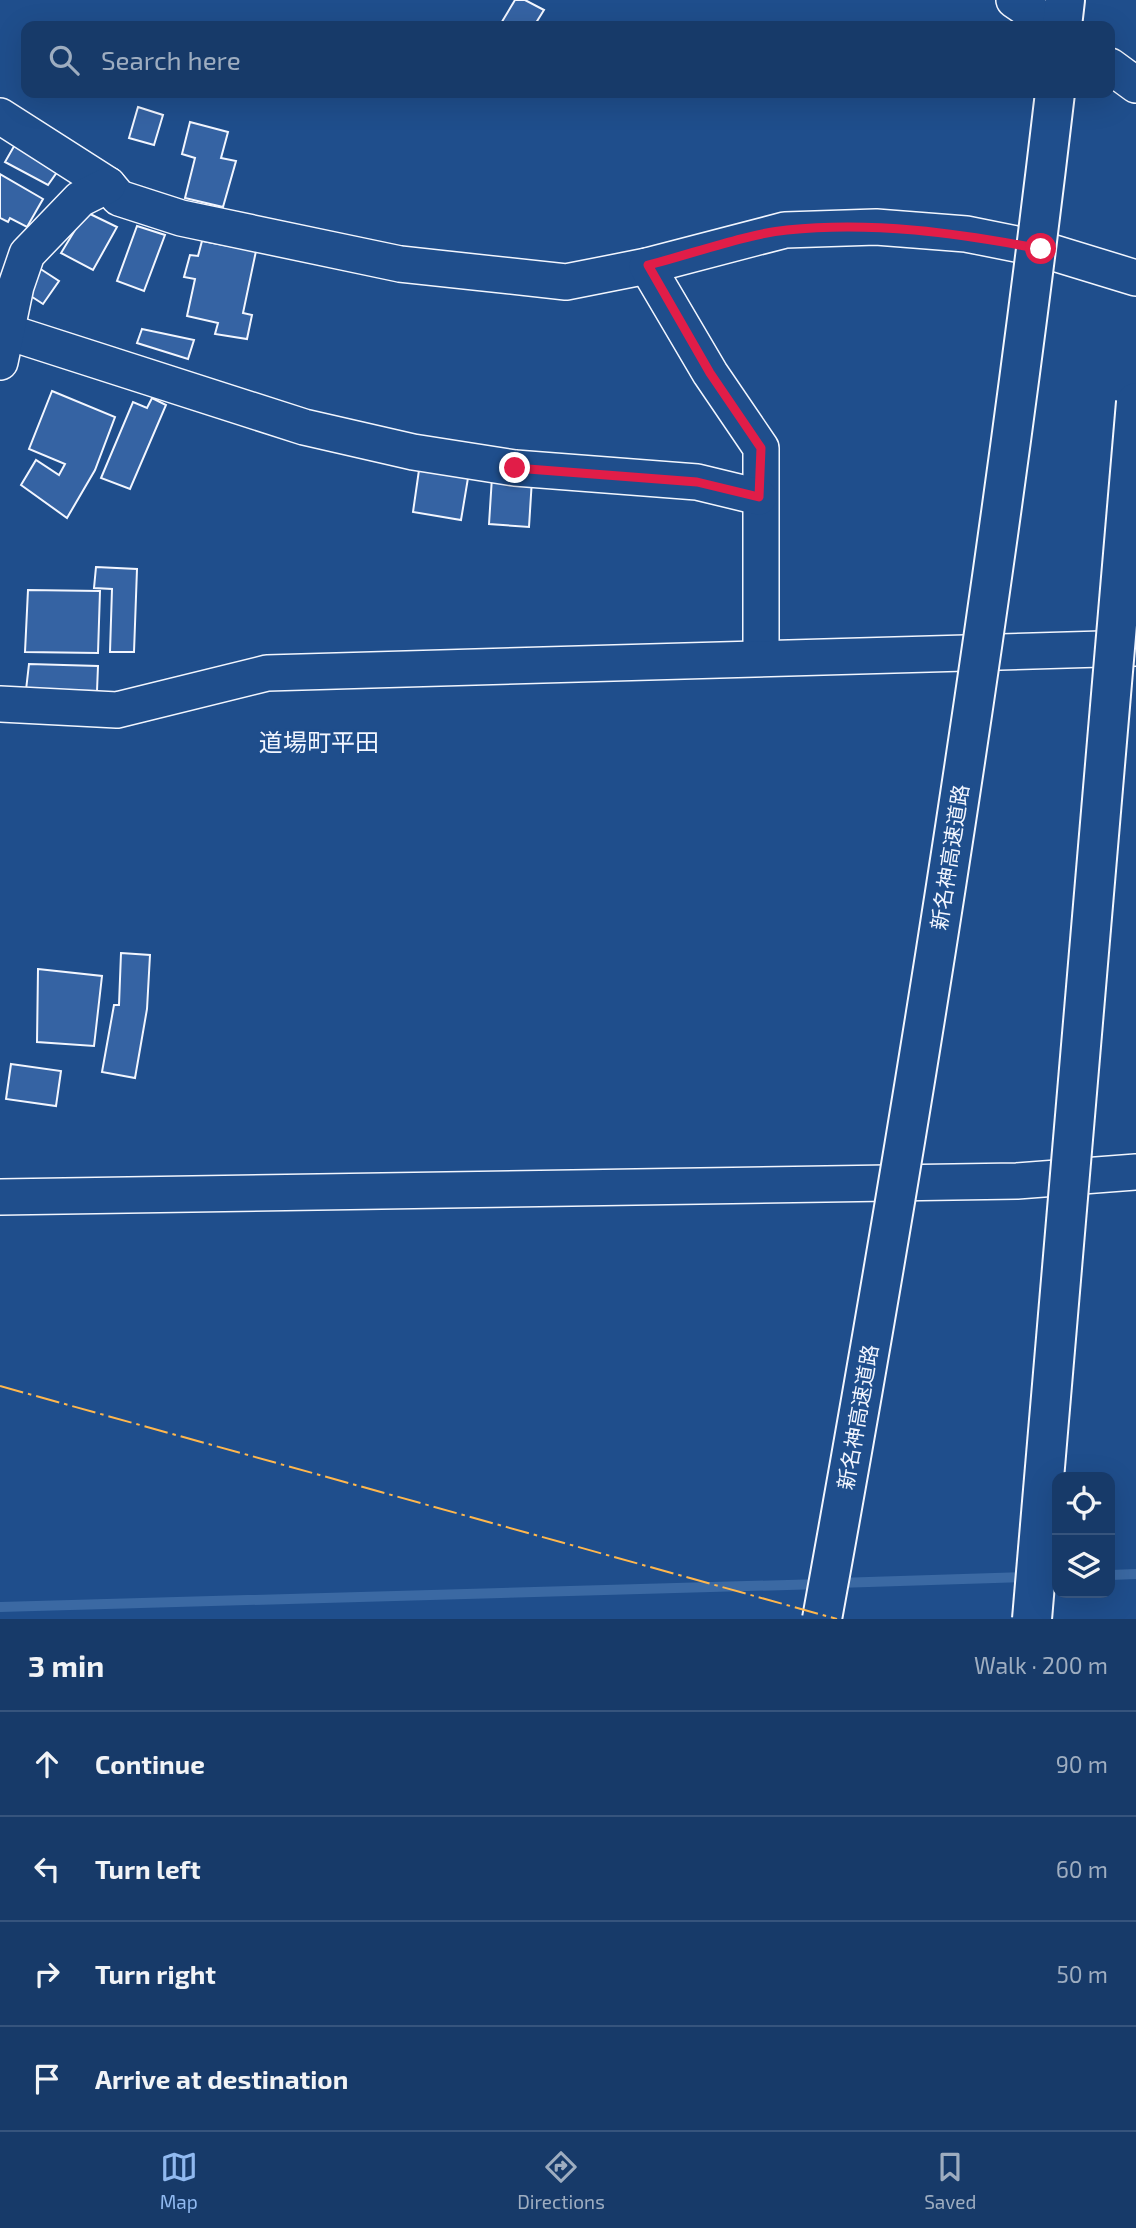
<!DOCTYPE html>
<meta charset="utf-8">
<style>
body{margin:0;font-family:"Exo 2","Noto Sans JP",sans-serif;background:#20416f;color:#f1f3f6}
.controls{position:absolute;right:21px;bottom:21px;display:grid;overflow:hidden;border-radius:14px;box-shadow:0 7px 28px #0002}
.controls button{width:63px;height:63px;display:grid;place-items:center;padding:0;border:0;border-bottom:2px solid #36547d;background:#173a69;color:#f1f3f6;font:35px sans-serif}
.stop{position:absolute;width:21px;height:21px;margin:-16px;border:5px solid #e11d48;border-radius:50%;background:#fff}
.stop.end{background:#e11d48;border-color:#fff;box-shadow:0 2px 7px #0008}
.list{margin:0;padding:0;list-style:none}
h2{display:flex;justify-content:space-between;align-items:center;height:91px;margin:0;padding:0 28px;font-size:30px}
h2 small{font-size:23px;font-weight:400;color:#9eadc0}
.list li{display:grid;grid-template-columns:46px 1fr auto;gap:21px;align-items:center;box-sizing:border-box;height:105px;padding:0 28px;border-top:2px solid #36547d}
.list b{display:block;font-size:26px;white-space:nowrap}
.list em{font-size:23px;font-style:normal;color:#9eadc0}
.icon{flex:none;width:38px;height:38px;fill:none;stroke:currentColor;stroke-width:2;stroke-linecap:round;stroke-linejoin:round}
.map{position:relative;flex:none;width:1136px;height:1619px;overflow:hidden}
.search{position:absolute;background:#173a69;box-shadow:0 7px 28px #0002;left:21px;right:21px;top:21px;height:77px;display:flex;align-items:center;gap:18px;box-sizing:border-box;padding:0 24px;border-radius:14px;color:#9eadc0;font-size:26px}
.sheet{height:511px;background:#173a69}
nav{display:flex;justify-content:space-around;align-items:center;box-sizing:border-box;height:98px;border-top:2px solid #36547d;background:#173a69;font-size:19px;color:#9eadc0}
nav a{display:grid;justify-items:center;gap:4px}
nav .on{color:#90b9f0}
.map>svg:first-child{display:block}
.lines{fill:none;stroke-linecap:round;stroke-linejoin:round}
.stream{stroke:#3b69a3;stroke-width:10}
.building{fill:#3563a3;stroke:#f2f6ff;stroke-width:2}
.minor-casing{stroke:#f2f6ff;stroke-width:38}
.highway-casing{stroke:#f2f6ff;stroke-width:42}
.minor{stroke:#1f4e8c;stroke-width:35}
.highway{stroke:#1f4e8c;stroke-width:38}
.highway-bridge-casing{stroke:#f2f6ff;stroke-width:42;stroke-linecap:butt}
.highway-bridge{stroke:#1f4e8c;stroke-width:38}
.power{stroke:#ffb74d;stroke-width:2;stroke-dasharray:24 5 3.5 5;stroke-linecap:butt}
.route{stroke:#e11d48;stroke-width:9}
.labels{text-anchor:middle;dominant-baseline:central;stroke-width:5;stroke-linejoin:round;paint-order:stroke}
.street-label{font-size:21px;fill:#f2f6ff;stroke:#1f4e8c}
.quarter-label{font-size:24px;fill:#f2f6ff;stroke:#1f4e8c}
</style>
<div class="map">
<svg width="1136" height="1619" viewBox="0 0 1136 1619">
<rect width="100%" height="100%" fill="#1f4e8c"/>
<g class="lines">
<g class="stream">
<path d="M1110,1575L1136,1574"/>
<path d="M837,1583L1028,1577"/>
<path d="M0,1607L822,1584"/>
</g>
</g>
<g class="building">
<path d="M515,0H525L544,10L534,26L500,25Z"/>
<path d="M138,107L163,115L154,145L129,138Z"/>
<path d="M190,122L228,132L221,158L236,161L223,207L185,198L195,158L182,154Z"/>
<path d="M17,141L62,165L48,185L5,162Z"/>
<path d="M0,174L43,199L27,227L10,218L8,222L0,218Z"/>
<path d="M86,212L117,227L93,270L61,253Z"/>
<path d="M137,226L165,235L144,291L117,281Z"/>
<path d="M202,241L256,251L243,313L252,315L247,339L215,334L218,323L187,316L195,279L184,277L190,255L198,256Z"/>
<path d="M39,268L59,281L43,304L23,291Z"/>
<path d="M142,329L194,340L188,359L137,343Z"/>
<path d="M52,391L115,417L95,470L67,518L21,485L36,460L59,475L65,464L29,449Z"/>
<path d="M152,398L166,405L130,489L101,478L133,402L147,408Z"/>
<path d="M420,463L469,472L461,520L413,512Z"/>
<path d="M492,477L532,479L529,527L489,524Z"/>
<path d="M96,567L137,569L134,652H110L112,589L94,588Z"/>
<path d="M28,590L100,591L98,653L25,652Z"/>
<path d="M29,664L98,666L97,691L26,690Z"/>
<path d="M121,953L150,955L147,1009L135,1078L102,1072L114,1005H119Z"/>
<path d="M38,969L102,976L94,1046L37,1042Z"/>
<path d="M11,1064L61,1071L56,1106L6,1099Z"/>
</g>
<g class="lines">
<g class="minor-casing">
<g id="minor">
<path d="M1014,0L1052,26"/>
<path d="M1110,66L1136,85"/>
<path d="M0,116L108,185L119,198L181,218L400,264L566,282L647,266L785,230L876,227L966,234L1041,249L1136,278"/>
<path d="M647,266L710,373L761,448V657"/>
<path d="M8,332L304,427L413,452L515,468L697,482L759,497"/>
<path d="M0,362L16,286L27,254L80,199L108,185"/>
<path d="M0,704L117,710L267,673L1136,648"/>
<path d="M0,1197L1017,1181L1136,1172"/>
</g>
</g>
<g class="highway-casing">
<path id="highway" d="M1062,26L1065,0"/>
</g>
<use href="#minor" class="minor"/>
<use href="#highway" class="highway"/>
<g class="highway-bridge-casing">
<g id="highway-bridge">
<path d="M822,1619C914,1113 995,604 1055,93"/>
<path d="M1032,1619L1136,402"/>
</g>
</g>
<use href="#highway-bridge" class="highway-bridge"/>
<path class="power" d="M0,1386L837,1619"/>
</g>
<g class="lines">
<path class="route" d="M515,468L697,482L759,497L761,448L710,373L648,265C689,255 746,234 787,230C872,221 958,233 1041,249"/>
</g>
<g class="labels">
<g class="street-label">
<text transform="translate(949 857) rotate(-81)">新名神高速道路</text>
<text transform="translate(857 1417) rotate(-80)">新名神高速道路</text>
</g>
<g class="quarter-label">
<text x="319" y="741">道場町平田</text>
</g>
</g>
</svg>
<div class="controls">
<button><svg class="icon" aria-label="locate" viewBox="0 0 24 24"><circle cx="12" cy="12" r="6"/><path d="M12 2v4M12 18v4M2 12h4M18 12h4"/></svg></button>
<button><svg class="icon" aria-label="layers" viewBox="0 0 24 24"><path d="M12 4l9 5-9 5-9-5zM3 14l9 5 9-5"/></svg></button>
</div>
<div class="stop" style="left:1041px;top:249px"></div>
<div class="stop end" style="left:515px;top:468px"></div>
<div class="search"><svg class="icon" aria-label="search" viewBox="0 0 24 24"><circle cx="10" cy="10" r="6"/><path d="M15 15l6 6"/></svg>Search here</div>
</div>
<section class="sheet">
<h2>3 min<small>Walk · 200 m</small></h2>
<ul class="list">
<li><svg class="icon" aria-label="ahead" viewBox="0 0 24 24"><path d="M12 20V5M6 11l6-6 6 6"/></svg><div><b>Continue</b></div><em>90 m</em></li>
<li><svg class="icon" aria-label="left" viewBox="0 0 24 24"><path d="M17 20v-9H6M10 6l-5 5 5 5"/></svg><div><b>Turn left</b></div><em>60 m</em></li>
<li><svg class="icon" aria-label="right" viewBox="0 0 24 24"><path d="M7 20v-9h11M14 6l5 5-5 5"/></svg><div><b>Turn right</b></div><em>50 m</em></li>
<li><svg class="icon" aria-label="arrive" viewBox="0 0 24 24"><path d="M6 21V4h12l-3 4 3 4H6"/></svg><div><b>Arrive at destination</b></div></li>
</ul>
</section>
<nav>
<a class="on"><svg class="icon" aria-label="map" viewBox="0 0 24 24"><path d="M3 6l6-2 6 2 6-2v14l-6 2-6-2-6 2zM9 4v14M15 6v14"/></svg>Map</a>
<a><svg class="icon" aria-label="directions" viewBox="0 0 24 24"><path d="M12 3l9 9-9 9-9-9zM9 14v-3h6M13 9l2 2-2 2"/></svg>Directions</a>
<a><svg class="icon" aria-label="saved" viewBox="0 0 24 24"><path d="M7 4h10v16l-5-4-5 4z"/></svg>Saved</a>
</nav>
